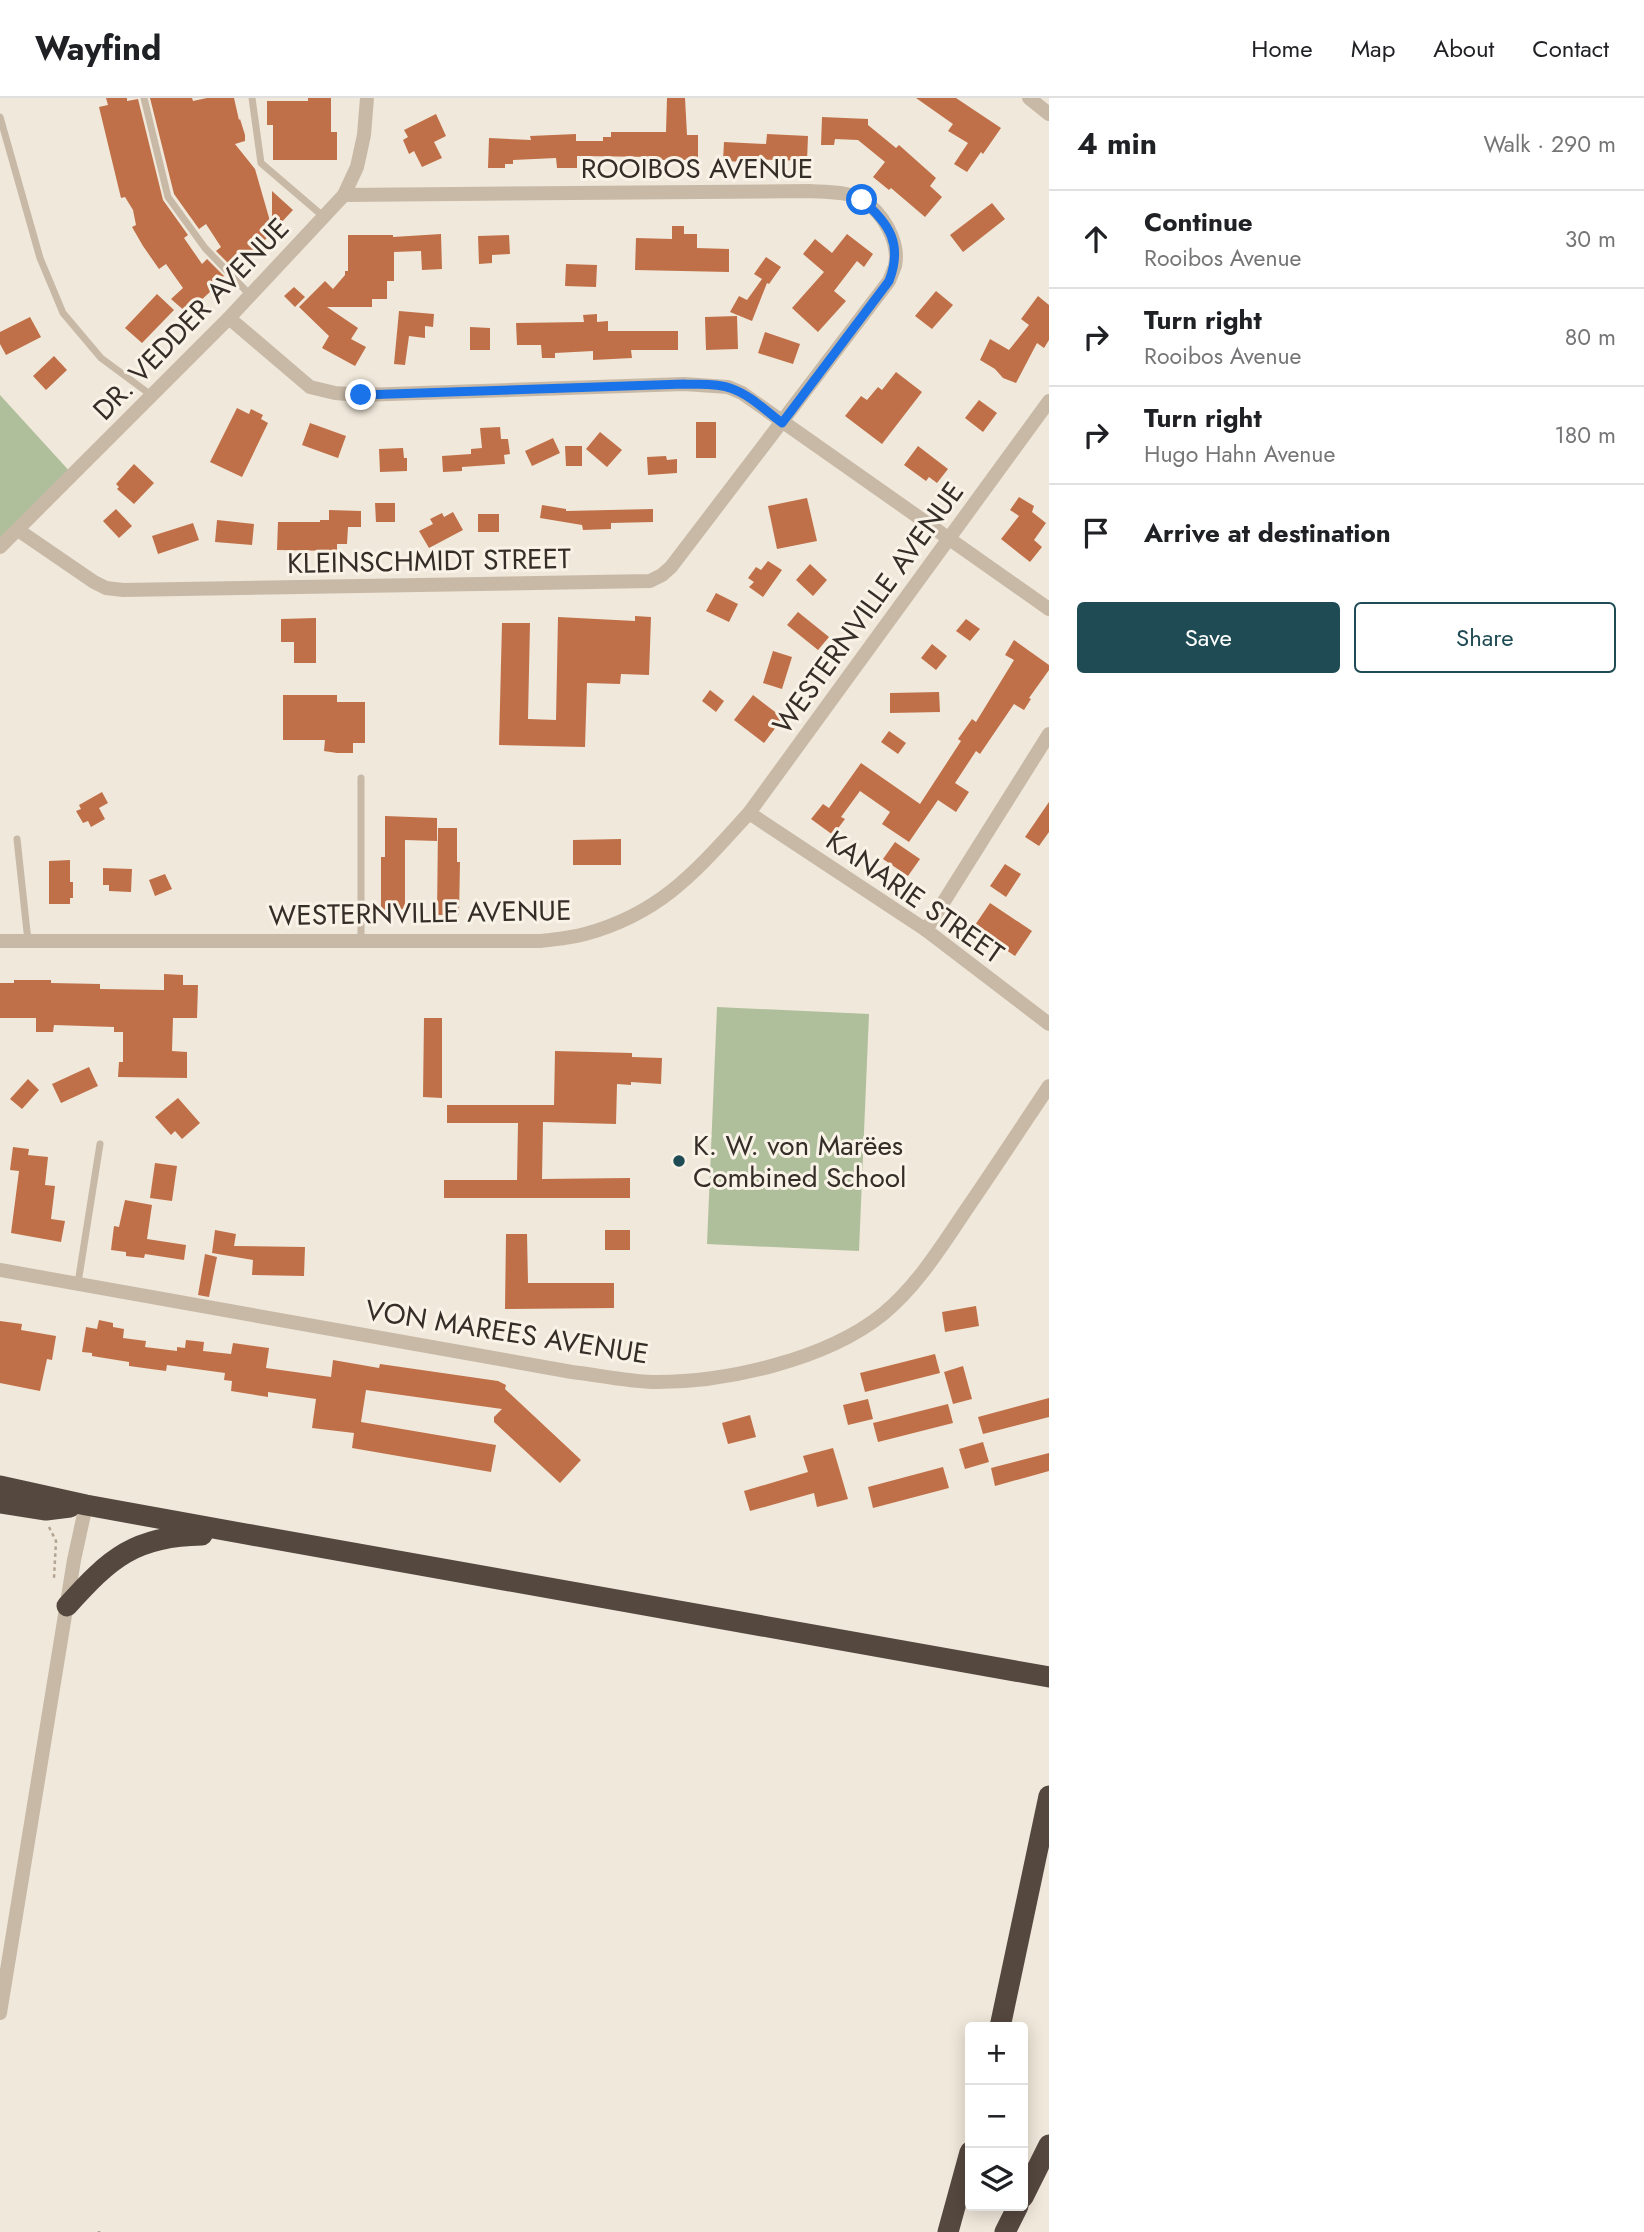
<!DOCTYPE html>
<meta charset="utf-8">
<style>
body{margin:0;font-family:Jost,sans-serif;background:#f2f2f2;color:#202124}
.controls{position:absolute;right:21px;bottom:21px;display:grid;overflow:hidden;border-radius:7px;box-shadow:0 4px 18px #0003}
.controls button{width:63px;height:63px;display:grid;place-items:center;padding:0;border:0;border-bottom:2px solid #e0e0e0;background:#fff;color:#202124;font:35px sans-serif}
.stop{position:absolute;width:21px;height:21px;margin:-16px;border:5px solid #1a73e8;border-radius:50%;background:#fff}
.stop.end{background:#1a73e8;border-color:#fff;box-shadow:0 2px 7px #0008}
.list{margin:0;padding:0;list-style:none}
h2{display:flex;justify-content:space-between;align-items:center;height:91px;margin:0;padding:0 28px;font-size:30px}
h2 small{font-size:23px;font-weight:400;color:#757577}
.list li{display:grid;grid-template-columns:46px 1fr auto;gap:21px;align-items:center;box-sizing:border-box;height:98px;padding:0 28px;border-top:2px solid #e0e0e0}
.list b{display:block;font-size:26px;white-space:nowrap}
.list p{margin:0;font-size:23px;white-space:nowrap;color:#757577}
.list em{font-size:23px;font-style:normal;color:#757577}
.actions{display:flex;gap:14px;padding:21px 28px}
.actions a{flex:1;padding:16px 0;border:2px solid #1f4c54;border-radius:7px;text-align:center;font-size:24px;color:#1f4c54}
.actions .main{background:#1f4c54;color:#fff}
.icon{flex:none;width:38px;height:38px;fill:none;stroke:currentColor;stroke-width:2;stroke-linecap:round;stroke-linejoin:round}
.map{position:relative;flex:none;width:1049px;height:2134px;overflow:hidden}
header{display:flex;align-items:center;gap:42px;box-sizing:border-box;height:98px;padding:0 35px;background:#fff;border-bottom:2px solid #e0e0e0}
header strong{font-size:33px}
nav{display:flex;gap:38px;margin-inline-start:auto;font-size:24px}
main{display:flex}
aside{flex:1;background:#fff}
.map>svg:first-child{display:block}
.green{fill:#b0bf9b}
.building{fill:#c07048}
.lines{fill:none;stroke-linecap:round;stroke-linejoin:round}
.path{stroke:#b3a391;stroke-width:2.5;stroke-dasharray:3.5 3.5;stroke-linecap:butt}
.lane{stroke:#c8b9a7;stroke-width:7}
.street{stroke:#c8b9a7;stroke-width:14}
.highway{stroke:#55483f;stroke-width:21}
.route{stroke:#1a73e8;stroke-width:9}
.poi-dot{fill:#1f4c54;stroke:#f8f2e7;stroke-width:2.5}
.labels{text-anchor:middle;dominant-baseline:central;stroke-width:6;stroke-linejoin:round;paint-order:stroke}
.street-label{font-size:28px;fill:#352d27;stroke:#f8f2e7}
.poi-label{font-size:28px;fill:#352d27;stroke:#f8f2e7;text-anchor:start}
</style>
<header>
<strong>Wayfind</strong>
<nav><a>Home</a><a>Map</a><a>About</a><a>Contact</a></nav>
</header>
<main>
<div class="map">
<svg width="1049" height="2134" viewBox="0 0 1049 2134">
<rect width="100%" height="100%" fill="#f0e8da"/>
<g class="green">
<path d="M0,297L73,377L0,449Z"/>
<path d="M717,909L869,916L859,1153L707,1146Z"/>
</g>
<g class="building">
<path d="M106,0H127V3L138,1L163,102L188,137L184,140L202,166L207,161L224,178L220,182L222,183L187,215L171,201L183,190L166,166L159,171L143,148L132,129L136,127L133,112L125,99L121,100L99,9L108,7Z"/>
<path d="M150,0H192L193,3L207,0H234L239,22L240,21L245,37V43L235,46L255,71L272,130V93L293,112L263,144L233,170L216,153L221,149L206,126L199,131L174,96Z"/>
<path d="M308,0H331V34H337V62H273V27H267V3H308Z"/>
<path d="M667,0H685L687,37H698V62H655V59L577,58V70H557L556,60L513,62V66H505V70H488L489,40L531,42L530,38L576,36V43H603V39H611V34H666Z"/>
<path d="M916,0H956L1001,30L983,56L981,54L967,74L954,66L968,45L948,33L953,26Z"/>
<path d="M436,16L446,38L434,44L442,60L422,69L414,53L409,56L403,42L408,39L404,32Z"/>
<path d="M822,19L868,21V27L896,50L899,47L936,80L930,88L942,99L925,119L891,90L889,92L873,79L885,64L858,42L835,41L834,47H821Z"/>
<path d="M767,36L808,38L807,63L744,61V64L723,63L724,44L766,46Z"/>
<path d="M992,105L1005,121L963,154L950,137Z"/>
<path d="M672,128H684V136H697V150L729,151V174L635,172L636,140L672,141Z"/>
<path d="M441,136L442,171L422,172L421,153L394,154V183H387V201H372V209H327L358,230L351,241L366,249L355,268L322,250L329,238L299,209L325,183L333,191L345,177V173H348V137H393V139Z"/>
<path d="M847,136L873,156L864,169L857,163L834,193L846,203L818,234L792,210L824,174L803,156L815,141L832,155Z"/>
<path d="M509,137L510,156L492,157V165L479,166L478,138Z"/>
<path d="M766,159L781,169L769,186L767,185L752,223L730,214L739,198L747,202L762,181L754,176Z"/>
<path d="M566,166L597,167L596,189L565,188Z"/>
<path d="M294,189L305,199L295,209L284,198Z"/>
<path d="M936,193L953,207L932,231L915,218Z"/>
<path d="M157,196L174,212L142,245L125,230Z"/>
<path d="M1038,198L1049,207V242L1044,250L1037,245L1016,285L1003,280L995,271L980,262L990,241L1009,252L1029,227L1021,221Z"/>
<path d="M399,213L434,216L433,229L425,228V240L409,238L405,267L394,266Z"/>
<path d="M597,216V224L608,223V233H678V252H631L632,260L593,262V253L555,255V260H542L541,247H517L516,225L584,224L583,217Z"/>
<path d="M737,218L738,251L706,252L705,219Z"/>
<path d="M30,219L41,239L6,257L0,246V234Z"/>
<path d="M470,229L490,230V252H470Z"/>
<path d="M765,234L800,246L793,266L758,255Z"/>
<path d="M54,258L67,272L46,292L33,278Z"/>
<path d="M896,274L922,294L882,346L845,318L861,298L867,302L878,289L882,292Z"/>
<path d="M979,302L997,315L983,334L965,320Z"/>
<path d="M237,310L249,316L251,311L263,317L261,321L268,325L242,379L210,364Z"/>
<rect x="696" y="324" width="20" height="36"/>
<path d="M310,325L346,338L338,360L302,347Z"/>
<path d="M500,329L501,341H508L510,356L504,357L505,366L462,369V373L443,374L442,358L471,356V351L482,350L480,330Z"/>
<path d="M600,334L622,352L607,369L586,351Z"/>
<path d="M553,340L560,355L532,368L525,353Z"/>
<path d="M565,348H582V368H566Z"/>
<path d="M918,348L948,371L937,385L929,379L926,383L904,367Z"/>
<path d="M403,350L404,360H407V373L380,374L379,351Z"/>
<path d="M666,358L667,362L677,361V375L648,377L647,359Z"/>
<path d="M134,366L154,385L134,406L117,391L119,389L116,386Z"/>
<path d="M1019,399L1034,408L1032,414L1046,425L1034,442L1042,449L1030,464L1001,441L1019,418L1010,412Z"/>
<path d="M807,400L817,443L777,451L768,408Z"/>
<path d="M375,405H395V424H376Z"/>
<path d="M542,407L566,411V413L653,411V424L611,425V431L583,432L582,427L540,420Z"/>
<path d="M116,411L132,428L119,440L103,423Z"/>
<path d="M329,412L361,413V429H348L347,446H337V453L277,452L278,424H320V422H329Z"/>
<path d="M453,414L463,432L429,450L419,433L433,426L430,421L442,415L444,419Z"/>
<rect x="478" y="416" width="21" height="18"/>
<path d="M217,422L254,426L252,447L215,444Z"/>
<path d="M193,425L199,442L158,456L152,438Z"/>
<path d="M768,463L782,472L763,499L749,489L754,484L748,480L756,469L761,472Z"/>
<path d="M810,466L827,482L813,498L796,482Z"/>
<path d="M716,495L738,506L729,524L706,513Z"/>
<path d="M798,514L829,539L818,552L787,527Z"/>
<path d="M635,518L651,519L649,577L621,576L620,586L587,585L585,649L499,647L502,525H530L528,621L556,622L558,519L635,523Z"/>
<path d="M316,520V565H294V544H281V521Z"/>
<path d="M966,521L980,531L970,543L956,533Z"/>
<path d="M1014,542L1049,567V572L1029,600L1031,601L1024,612L1014,606L980,656L976,653L955,685L969,694L956,714L938,702L909,744L882,726L890,714L860,693L841,719L845,721L833,737L811,721L823,706L829,710L861,665L920,706L961,643L958,641L972,621L976,624L1014,562L1005,557Z"/>
<path d="M932,546L947,558L936,572L921,560Z"/>
<path d="M773,553L792,559L782,591L763,585Z"/>
<path d="M710,592L724,603L716,614L702,603Z"/>
<path d="M939,594L940,614L890,615V595Z"/>
<path d="M283,597H337V604H365V645H353V655H337L324,653L325,642H283Z"/>
<path d="M753,597L783,620L764,645L734,622Z"/>
<path d="M889,633L906,645L898,656L881,644Z"/>
<path d="M102,694L108,705L99,710L105,721L91,729L88,723L83,725L76,713L81,711L79,707Z"/>
<path d="M1049,704V734L1039,748L1025,739Z"/>
<path d="M385,718L437,720V743L405,742V811L381,812V759H385Z"/>
<path d="M438,730H457V764H460L459,817H437Z"/>
<path d="M621,741V767H573V742Z"/>
<path d="M895,744L920,761L908,778L883,761Z"/>
<path d="M70,762V784H73V800H70V806H49V763Z"/>
<path d="M1005,766L1021,776L1006,799L990,788Z"/>
<path d="M103,770L132,771L131,794L109,793V787H103Z"/>
<path d="M165,776L172,791L155,798L149,782Z"/>
<path d="M990,805L1032,833L1015,858L973,830Z"/>
<path d="M164,876L183,877V887H198L197,920H173L172,953L187,954V980L118,979L119,964H123V934H114V929L54,927L53,934H36V920H0V885H14V882H51V885L100,886V891L164,892Z"/>
<path d="M424,920H442V1000L423,999Z"/>
<path d="M555,953L632,955V959L662,960L661,986L631,984V987L617,986L616,1026L543,1024L542,1081L630,1080V1100H444V1082H517L518,1025H447V1007H554Z"/>
<path d="M89,969L98,988L61,1005L52,986Z"/>
<path d="M28,981L39,992L22,1011L10,1001Z"/>
<path d="M178,1000L200,1025L182,1041L175,1033L171,1037L155,1019Z"/>
<path d="M13,1049L29,1051L28,1057L48,1059L45,1087L55,1088L51,1121L65,1123L61,1144L11,1135L19,1073L10,1072Z"/>
<path d="M155,1065L177,1068L172,1103L150,1100Z"/>
<path d="M125,1102L152,1107L147,1141L186,1147L184,1162L145,1156L144,1160L126,1158V1154L111,1152L114,1128L119,1129Z"/>
<path d="M215,1132L236,1136L234,1148L305,1149L304,1178L252,1177L253,1162L212,1155Z"/>
<rect x="605" y="1132" width="25" height="20"/>
<path d="M506,1136H527L528,1185H614V1210L505,1211Z"/>
<path d="M205,1156L217,1159L209,1199L198,1197Z"/>
<path d="M976,1208L979,1228L945,1234L942,1214Z"/>
<path d="M99,1222L113,1225V1229L124,1231L123,1240L146,1243L145,1249L177,1253V1249L185,1250L186,1242L204,1244L203,1253L231,1256L233,1245L269,1250L266,1270L331,1279L333,1262L379,1270L380,1266L498,1283L506,1287L505,1291L581,1362L560,1385L494,1324V1319L502,1311L366,1292L361,1324L496,1347L491,1374L352,1350L354,1335L312,1330L316,1301L268,1294V1299L231,1293L232,1283L224,1282L225,1275L167,1267L166,1273L129,1268V1264L92,1258V1255L82,1254L86,1229L97,1231Z"/>
<path d="M0,1223L22,1226L21,1232L56,1238L52,1262L47,1261L40,1293L0,1285Z"/>
<path d="M935,1256L940,1275L865,1294L860,1275Z"/>
<path d="M963,1268L972,1301L953,1306L944,1274Z"/>
<path d="M1049,1300V1319L983,1336L978,1319Z"/>
<path d="M868,1301L873,1321L848,1327L843,1307Z"/>
<path d="M948,1306L953,1325L878,1344L873,1325Z"/>
<path d="M750,1317L756,1339L728,1346L722,1325Z"/>
<path d="M983,1344L989,1364L965,1371L959,1351Z"/>
<path d="M833,1350L848,1401L817,1409L814,1395L750,1413L744,1393L808,1374L803,1358Z"/>
<path d="M1049,1355V1373L995,1388L991,1370Z"/>
<path d="M943,1369L949,1390L873,1410L868,1389Z"/>
</g>
<g class="lines">
<g class="path">
<path d="M49,1429L56,1443L54,1480"/>
<path d="M99,2134V2133"/>
</g>
<g class="lane">
<path d="M144,0L168,99L205,150L250,197"/>
<path d="M252,0L261,65L324,119"/>
<path d="M0,19L40,160L63,215L101,260L151,297"/>
<path d="M17,741L28,843"/>
<path d="M361,843V680"/>
<path d="M78,1185L100,1046"/>
</g>
<g class="street">
<path d="M1029,0L1049,16"/>
<path d="M229,220L310,289L335,295L361,297L684,286L728,289L742,295L1049,511"/>
<path d="M18,432L94,484L106,490L123,492L650,483L662,477L671,469L889,183C891,178 893,173 895,168C900,144 883,114 862,102C847,93 826,94 809,93L344,97"/>
<path d="M0,449L229,220L344,97L357,69L364,37L367,0"/>
<path d="M749,715L926,832L1049,926"/>
<path d="M926,832L1049,636"/>
<path d="M0,843H541C556,841 571,840 585,836C662,815 697,772 749,715L1049,303"/>
<path d="M0,1172L572,1274C598,1277 626,1283 652,1284C724,1285 826,1262 883,1216C917,1188 941,1149 966,1112C994,1071 1021,1030 1049,988"/>
<path d="M0,1915L74,1462L86,1407"/>
</g>
<g class="highway">
<path d="M0,1388L86,1407L246,1436L1049,1579"/>
<path d="M0,1405L46,1412L70,1409"/>
<path d="M67,1508C110,1460 135,1438 202,1437"/>
<path d="M1000,1929L1049,1698"/>
<path d="M1023,2099L1049,2047"/>
<path d="M948,2134L970,2054"/>
<path d="M1005,2134L1018,2108"/>
</g>
</g>
<g class="lines">
<path class="route" d="M361,297L684,286C699,287 716,285 730,290C749,296 766,313 782,325L889,183C903,147 890,126 862,102"/>
</g>
<circle class="poi-dot" cx="679" cy="1063" r="7"/>
<g class="labels">
<g class="street-label">
<text x="697" y="70">ROOIBOS AVENUE</text>
<text transform="translate(191 221) rotate(-46)">DR. VEDDER AVENUE</text>
<text transform="translate(429 463) rotate(-1)">KLEINSCHMIDT STREET</text>
<text transform="translate(868 510) rotate(-54)">WESTERNVILLE AVENUE</text>
<text transform="translate(915 799) rotate(35)">KANARIE STREET</text>
<text transform="translate(420 815) rotate(-1)">WESTERNVILLE AVENUE</text>
<text transform="translate(507 1234) rotate(9)">VON MAREES AVENUE</text>
</g>
<g class="poi-label">
<text x="693" y="1047">K. W. von Marëes<tspan x="693" dy="32">Combined School</tspan></text>
</g>
</g>
</svg>
<div class="controls">
<button>+</button>
<button>−</button>
<button><svg class="icon" aria-label="layers" viewBox="0 0 24 24"><path d="M12 4l9 5-9 5-9-5zM3 14l9 5 9-5"/></svg></button>
</div>
<div class="stop" style="left:862px;top:102px"></div>
<div class="stop end" style="left:361px;top:297px"></div>
</div>
<aside>
<h2>4 min<small>Walk · 290 m</small></h2>
<ul class="list">
<li><svg class="icon" aria-label="ahead" viewBox="0 0 24 24"><path d="M12 20V5M6 11l6-6 6 6"/></svg><div><b>Continue</b><p>Rooibos Avenue</p></div><em>30 m</em></li>
<li><svg class="icon" aria-label="right" viewBox="0 0 24 24"><path d="M7 20v-9h11M14 6l5 5-5 5"/></svg><div><b>Turn right</b><p>Rooibos Avenue</p></div><em>80 m</em></li>
<li><svg class="icon" aria-label="right" viewBox="0 0 24 24"><path d="M7 20v-9h11M14 6l5 5-5 5"/></svg><div><b>Turn right</b><p>Hugo Hahn Avenue</p></div><em>180 m</em></li>
<li><svg class="icon" aria-label="arrive" viewBox="0 0 24 24"><path d="M6 21V4h12l-3 4 3 4H6"/></svg><div><b>Arrive at destination</b></div></li>
</ul>
<div class="actions"><a class="main">Save</a><a>Share</a></div>
</aside>
</main>
